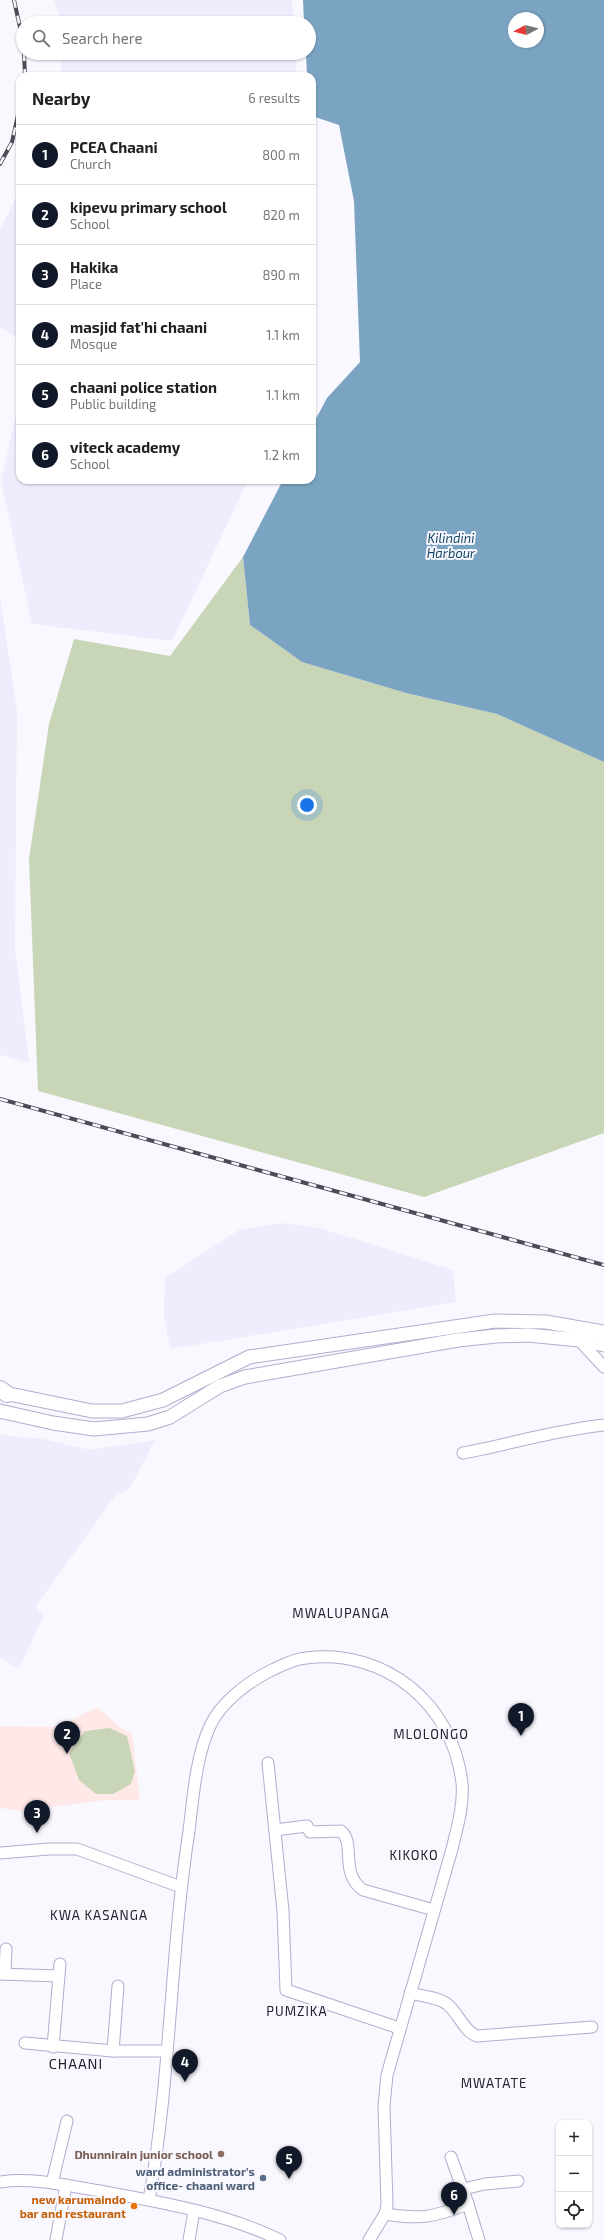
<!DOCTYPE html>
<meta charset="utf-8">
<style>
body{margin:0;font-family:"Exo 2",sans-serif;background:#f6f6f6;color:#222}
.controls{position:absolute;right:12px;bottom:12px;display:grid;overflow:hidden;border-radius:8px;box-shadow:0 1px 3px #0004}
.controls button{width:36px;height:36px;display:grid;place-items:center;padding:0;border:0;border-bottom:1px solid #e0e0e0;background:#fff;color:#222;font:20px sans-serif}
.compass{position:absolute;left:508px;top:12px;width:36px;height:36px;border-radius:50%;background:#fff;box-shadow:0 1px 3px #0004;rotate:263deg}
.you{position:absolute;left:307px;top:805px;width:14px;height:14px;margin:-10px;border:3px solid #fff;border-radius:50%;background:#1a73e8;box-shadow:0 0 0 6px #1a73e833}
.badge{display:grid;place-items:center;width:26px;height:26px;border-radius:50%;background:#111827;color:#fff;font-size:13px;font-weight:700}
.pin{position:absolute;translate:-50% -33px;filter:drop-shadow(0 1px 2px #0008)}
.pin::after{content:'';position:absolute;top:21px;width:14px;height:12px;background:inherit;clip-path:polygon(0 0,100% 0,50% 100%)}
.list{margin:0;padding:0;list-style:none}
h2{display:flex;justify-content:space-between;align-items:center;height:52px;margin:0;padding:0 16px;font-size:17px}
h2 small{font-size:13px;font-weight:400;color:#767676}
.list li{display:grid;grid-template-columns:26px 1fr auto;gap:12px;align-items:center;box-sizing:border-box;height:60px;padding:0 16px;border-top:1px solid #e0e0e0}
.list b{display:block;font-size:15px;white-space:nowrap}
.list p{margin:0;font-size:13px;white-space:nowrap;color:#767676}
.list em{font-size:13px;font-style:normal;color:#767676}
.icon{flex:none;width:22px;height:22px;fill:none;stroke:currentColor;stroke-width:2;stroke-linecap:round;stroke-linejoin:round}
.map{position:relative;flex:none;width:604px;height:2240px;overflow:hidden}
.search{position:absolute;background:#fff;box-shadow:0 1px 3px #0004;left:16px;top:16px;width:300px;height:44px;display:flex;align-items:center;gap:10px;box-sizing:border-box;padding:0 14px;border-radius:22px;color:#767676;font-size:15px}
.panel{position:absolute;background:#fff;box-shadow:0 1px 3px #0004;left:16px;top:72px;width:300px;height:412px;border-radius:12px}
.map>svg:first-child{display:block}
.built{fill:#eeecfd}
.education{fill:#ffe9e8}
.green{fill:#c8d6b7}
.water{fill:#7aa4c2;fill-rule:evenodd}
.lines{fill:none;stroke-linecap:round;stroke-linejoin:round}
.minor-casing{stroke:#b1adce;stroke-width:13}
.major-casing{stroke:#b1adce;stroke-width:15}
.highway-casing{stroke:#b1adce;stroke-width:18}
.minor{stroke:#fff;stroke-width:11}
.major{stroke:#fff;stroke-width:13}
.highway{stroke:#fff;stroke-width:16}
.rail-casing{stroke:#4d4b57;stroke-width:4}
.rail{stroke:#f9f8ff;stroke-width:2.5;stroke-dasharray:8;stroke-linecap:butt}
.education-dot{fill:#8d6e63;stroke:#f9f8ff;stroke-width:1.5}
.service-dot{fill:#5c6f8a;stroke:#f9f8ff;stroke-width:1.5}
.food-dot{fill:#e8710a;stroke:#f9f8ff;stroke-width:1.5}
.labels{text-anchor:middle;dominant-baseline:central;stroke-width:4;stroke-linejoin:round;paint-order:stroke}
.education-label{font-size:12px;font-weight:bold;fill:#785e54;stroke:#f9f8ff;text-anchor:end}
.service-label{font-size:12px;font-weight:bold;fill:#4e5e75;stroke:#f9f8ff;text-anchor:end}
.food-label{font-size:12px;font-weight:bold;fill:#c56008;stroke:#f9f8ff;text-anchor:end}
.water-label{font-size:13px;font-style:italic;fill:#154968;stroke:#f9f8ff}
.neighbourhood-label{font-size:13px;letter-spacing:1px;fill:#23212e;stroke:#f9f8ff}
.quarter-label{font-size:14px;letter-spacing:1px;fill:#23212e;stroke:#f9f8ff}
</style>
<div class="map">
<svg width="604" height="2240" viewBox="0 0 604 2240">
<rect width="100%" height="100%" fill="#f9f8ff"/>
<g class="built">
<path d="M54,0H292L294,23H62Z"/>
<path d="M61,53H295L297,76H61Z"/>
<path d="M20,189V340L0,327V230Z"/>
<path d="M20,399V480H248L172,641L32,624L1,480Z"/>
<path d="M0,596L17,712L15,949L29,1063L0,1055Z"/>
<path d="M280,1223L320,1228L453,1270L456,1302L170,1349L164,1314L165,1278L239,1230Z"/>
<path d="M0,1435L43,1439L90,1450L155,1440L130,1488L115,1496L35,1607L45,1617L42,1619L19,1669L0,1657Z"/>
</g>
<path class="education" d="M97,1707L121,1728L132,1733L140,1800H105L20,1811L0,1808V1726L58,1727Z"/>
<g class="green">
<path d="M243,557L250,625L302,662L406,693L497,714L604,762V1133L424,1197L38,1091L29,859L49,724L74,639L170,656Z"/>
<path d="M110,1728L127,1736L135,1771L131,1784L113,1794H96L79,1780L69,1753L85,1731Z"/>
</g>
<path class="water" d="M303,0H604V762L497,714L406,693L302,662L250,625L243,557L283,480H312V426L327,398L360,362L354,201L339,125L312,116V76H307L306,53H309V23H304ZM514,18H538V42H514Z"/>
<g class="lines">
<g class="minor-casing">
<g id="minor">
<path d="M579,1340L604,1367"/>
<path d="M463,1453C510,1444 556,1430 604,1425"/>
<path d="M268,1763L283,1911L286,1990L399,2028"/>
<path d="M275,1830L307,1826L310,1832L341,1831C356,1843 339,1873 363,1890L434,1910"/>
<path d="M0,1853L49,1849H77L181,1887"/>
<path d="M0,1974L58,1976"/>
<path d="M5,1974L6,1949"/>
<path d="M410,1993C421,1996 438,1997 447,2004C458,2012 464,2032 477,2036L592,2027"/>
<path d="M25,2043L113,2051H167"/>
<path d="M53,2047L60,1964"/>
<path d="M113,2051L118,1986"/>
<path d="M0,2182C33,2177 68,2186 100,2191C160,2202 225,2213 280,2240"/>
<path d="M52,2183L67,2121"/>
<path d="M463,2189L485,2184L518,2181"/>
<path d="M149,2200C171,2078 170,1953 189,1831C193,1798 196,1756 210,1726C221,1702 249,1681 272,1670C283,1665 293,1659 306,1658C385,1648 453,1704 462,1783C464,1805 457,1828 452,1849L387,2075L384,2106L387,2205L385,2214L369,2240"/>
<path d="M468,2204L479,2240"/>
<path d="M385,2214C422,2220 433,2217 468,2204L451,2157"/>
<path d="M56,2240L66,2185"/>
<path d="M189,2240L194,2211"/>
</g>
</g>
<g class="major-casing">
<g id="major">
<path d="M0,1392L92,1411H122L163,1400L249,1357L495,1321L546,1322L604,1332"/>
<path d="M0,1411L53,1423L94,1429L148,1424L170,1417L220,1386L245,1377L458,1340L496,1336L528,1335L579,1340L604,1345"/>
</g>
</g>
<g class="highway-casing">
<path id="highway" d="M0,1389L7,1394"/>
</g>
<use href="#minor" class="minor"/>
<use href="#major" class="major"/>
<use href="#highway" class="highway"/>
<g class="rail-casing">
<g id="rail">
<path d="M14,0L23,41"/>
<path d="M24,53L25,76"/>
<path d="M0,164L12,142L20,106"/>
<path d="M0,1099L604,1265"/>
</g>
</g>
<use href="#rail" class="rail"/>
</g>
<circle class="education-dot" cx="221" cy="2154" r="4"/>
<circle class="service-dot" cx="263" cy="2178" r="4"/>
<circle class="food-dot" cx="134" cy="2206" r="4"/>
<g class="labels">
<g class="education-label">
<text x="213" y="2154">Dhunnirain junior school</text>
</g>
<g class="service-label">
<text x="255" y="2171">ward administrator's<tspan x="255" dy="14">office- chaani ward</tspan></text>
</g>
<g class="food-label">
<text x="126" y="2199">new karumaindo<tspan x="126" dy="14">bar and restaurant</tspan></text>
</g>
<g class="water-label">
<text x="451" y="538">Kilindini<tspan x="451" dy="15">Harbour</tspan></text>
</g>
<g class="neighbourhood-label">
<text x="341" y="1613">MWALUPANGA</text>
<text x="431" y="1734">MLOLONGO</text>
<text x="414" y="1855">KIKOKO</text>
<text x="99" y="1915">KWA KASANGA</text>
<text x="297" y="2011">PUMZIKA</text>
<text x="494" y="2083">MWATATE</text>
</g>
<g class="quarter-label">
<text x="76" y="2063">CHAANI</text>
</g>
</g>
</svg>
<div class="controls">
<button>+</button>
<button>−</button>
<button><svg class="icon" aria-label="locate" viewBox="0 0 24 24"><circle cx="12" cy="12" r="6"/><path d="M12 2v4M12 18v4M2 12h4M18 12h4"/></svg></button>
</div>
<svg class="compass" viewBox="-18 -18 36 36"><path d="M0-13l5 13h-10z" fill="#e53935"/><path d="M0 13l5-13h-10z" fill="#767676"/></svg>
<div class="you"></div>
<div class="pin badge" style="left:521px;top:1736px">1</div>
<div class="pin badge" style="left:67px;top:1754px">2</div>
<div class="pin badge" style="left:37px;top:1833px">3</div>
<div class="pin badge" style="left:185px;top:2082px">4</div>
<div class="pin badge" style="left:289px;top:2179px">5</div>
<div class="pin badge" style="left:454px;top:2215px">6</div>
<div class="search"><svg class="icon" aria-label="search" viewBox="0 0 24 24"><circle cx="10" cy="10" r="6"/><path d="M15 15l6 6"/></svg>Search here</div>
<section class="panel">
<h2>Nearby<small>6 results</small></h2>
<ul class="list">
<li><span class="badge">1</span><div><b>PCEA Chaani</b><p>Church</p></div><em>800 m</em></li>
<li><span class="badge">2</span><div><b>kipevu primary school</b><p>School</p></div><em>820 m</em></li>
<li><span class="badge">3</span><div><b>Hakika</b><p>Place</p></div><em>890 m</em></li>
<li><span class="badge">4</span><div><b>masjid fat'hi chaani</b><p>Mosque</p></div><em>1.1 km</em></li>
<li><span class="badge">5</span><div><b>chaani police station</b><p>Public building</p></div><em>1.1 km</em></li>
<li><span class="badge">6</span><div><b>viteck academy</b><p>School</p></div><em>1.2 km</em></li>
</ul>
</section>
</div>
